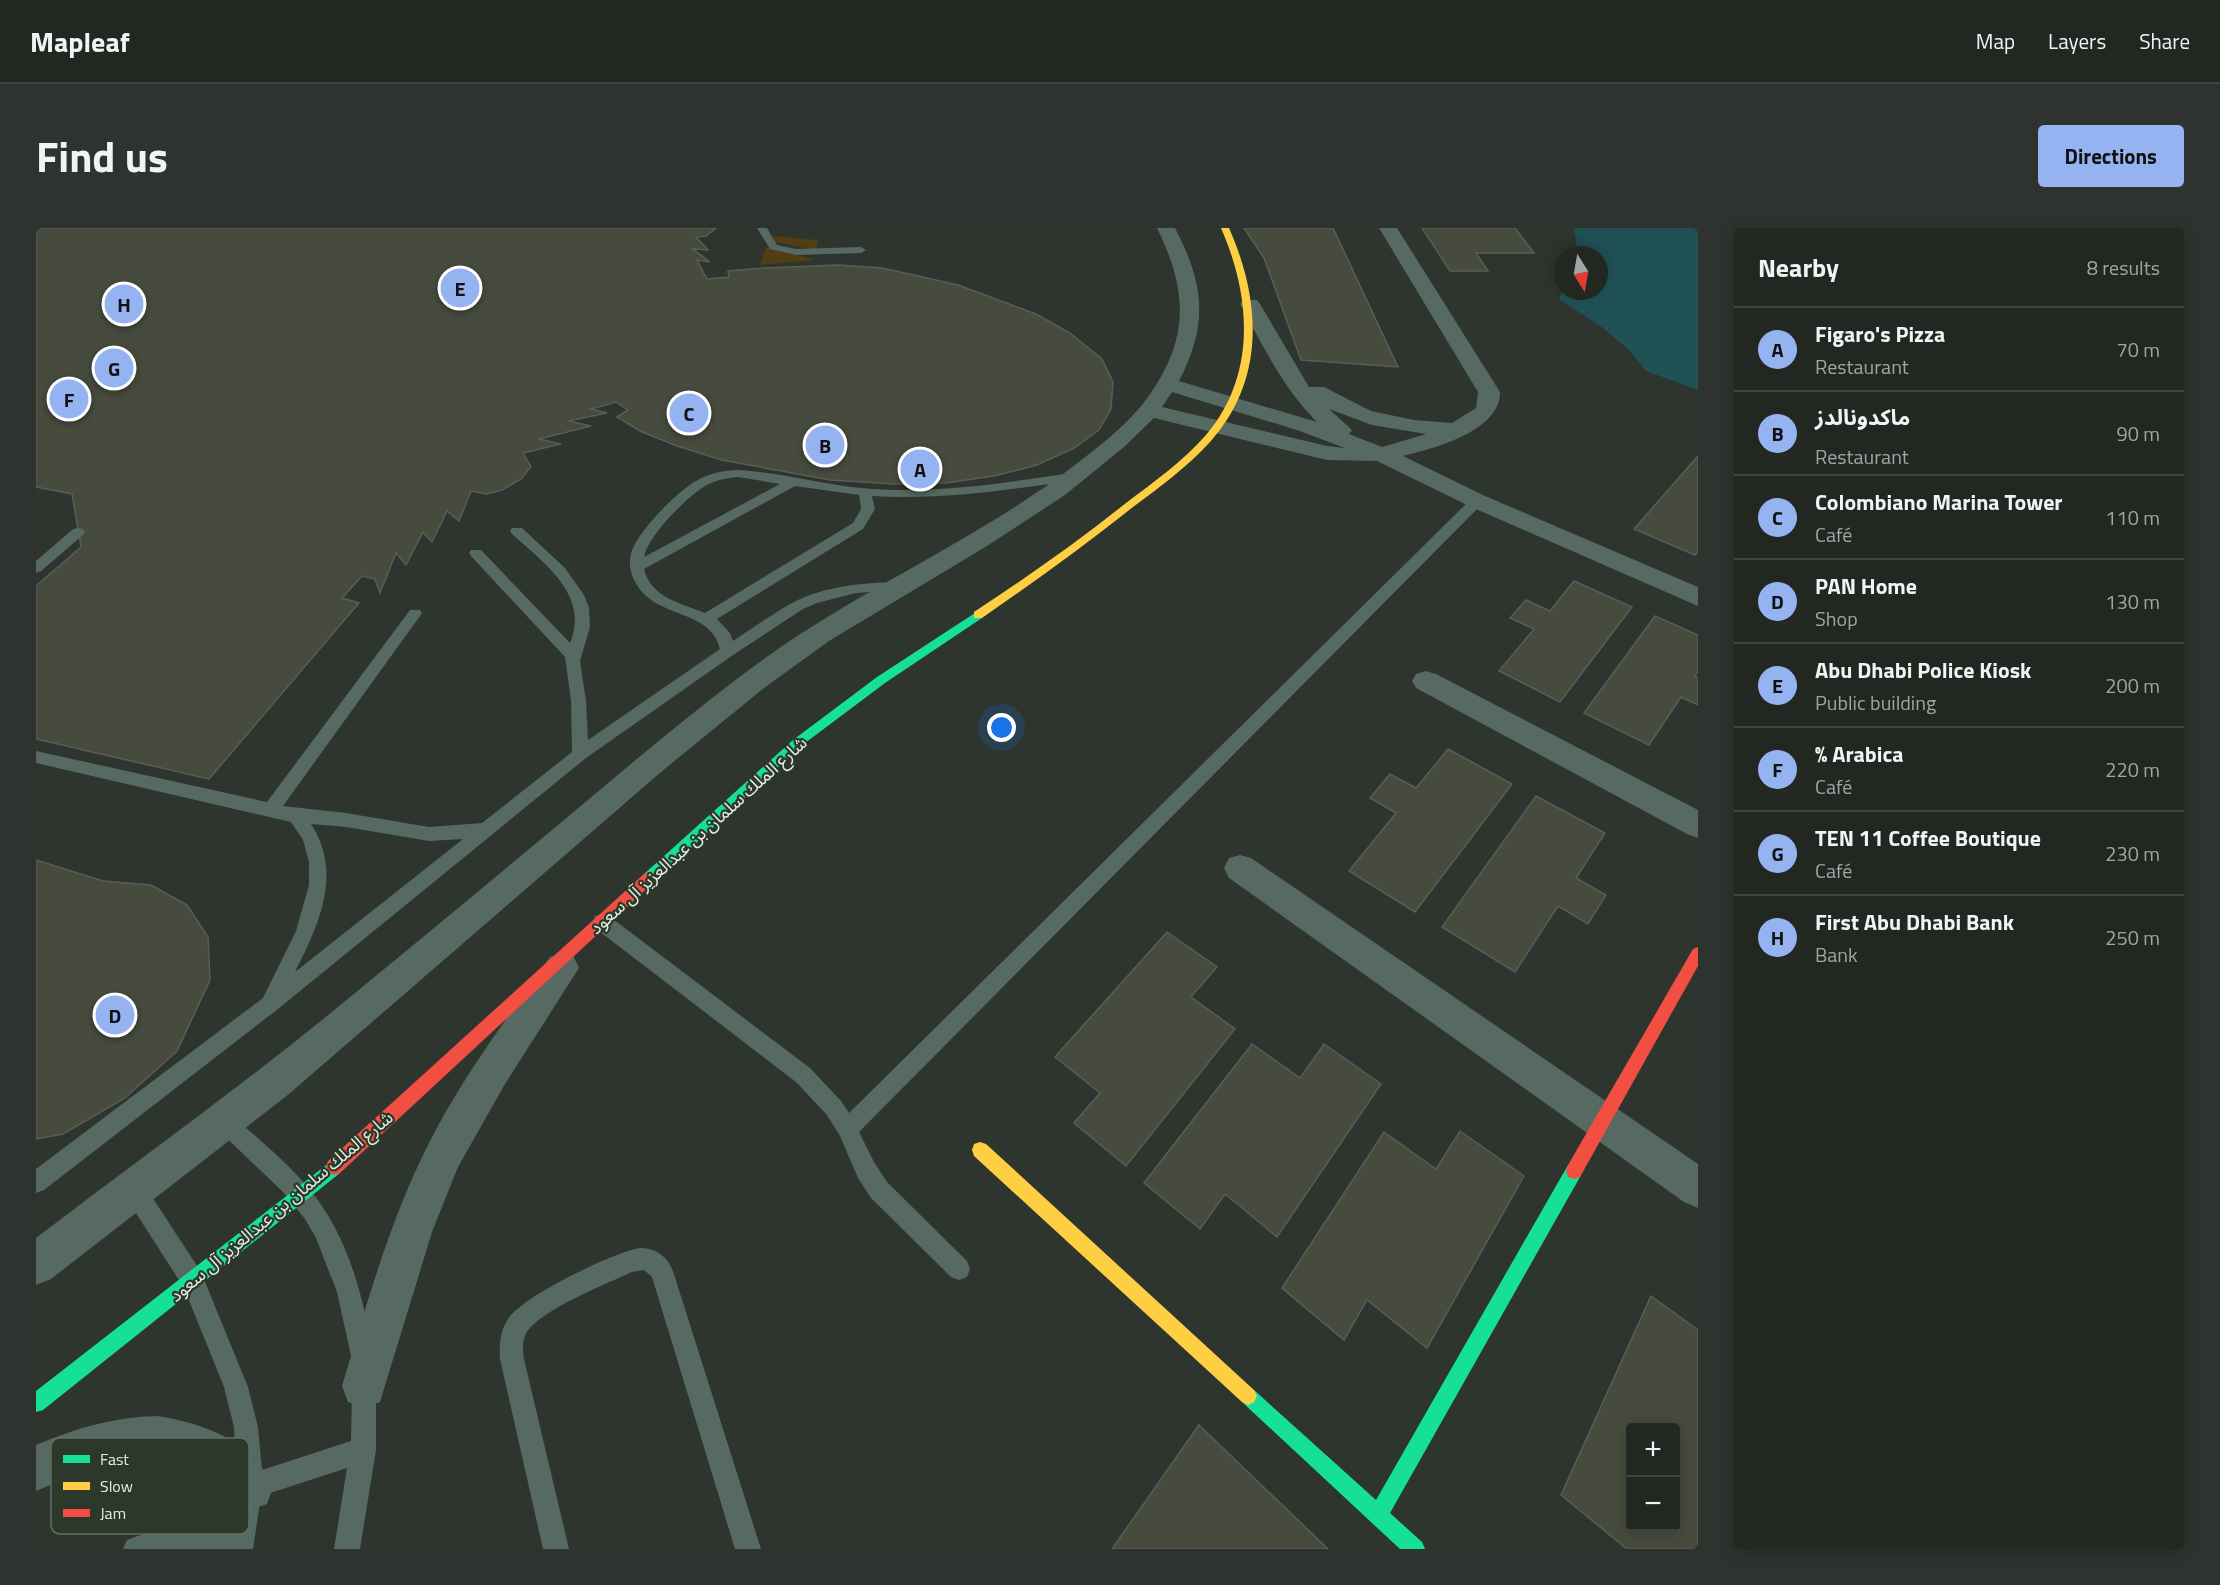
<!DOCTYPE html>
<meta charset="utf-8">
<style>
body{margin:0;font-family:"Titillium Web","Noto Sans Arabic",sans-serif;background:#2e332f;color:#f1f3f6}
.controls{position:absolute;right:18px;bottom:18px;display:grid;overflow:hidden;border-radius:6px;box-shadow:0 3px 15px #0003}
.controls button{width:54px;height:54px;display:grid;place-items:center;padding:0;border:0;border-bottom:2px solid #3f4440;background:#222722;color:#f1f3f6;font:30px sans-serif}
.compass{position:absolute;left:1518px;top:18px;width:54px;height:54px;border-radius:50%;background:#222722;box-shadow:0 3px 15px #0003;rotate:169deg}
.you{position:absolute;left:966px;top:500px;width:21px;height:21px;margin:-15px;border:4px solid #fff;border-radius:50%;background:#1a73e8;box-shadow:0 0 0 9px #1a73e833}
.badge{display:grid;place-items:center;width:39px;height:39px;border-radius:50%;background:#95b2f1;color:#111;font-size:20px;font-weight:700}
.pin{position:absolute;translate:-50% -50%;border:3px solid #fff;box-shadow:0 2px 6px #0006}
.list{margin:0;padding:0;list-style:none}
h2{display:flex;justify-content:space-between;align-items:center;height:78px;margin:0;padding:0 24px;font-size:26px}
h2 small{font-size:20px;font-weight:400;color:#a2a5a5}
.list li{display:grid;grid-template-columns:39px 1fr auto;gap:18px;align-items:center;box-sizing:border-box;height:84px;padding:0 24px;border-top:2px solid #3f4440}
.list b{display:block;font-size:22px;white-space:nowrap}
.list p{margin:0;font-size:20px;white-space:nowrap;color:#a2a5a5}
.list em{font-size:20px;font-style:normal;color:#a2a5a5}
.map{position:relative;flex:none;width:1662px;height:1321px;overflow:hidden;border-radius:6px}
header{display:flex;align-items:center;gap:36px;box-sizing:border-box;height:84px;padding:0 30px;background:#222722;border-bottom:2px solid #3f4440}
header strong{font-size:28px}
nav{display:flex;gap:33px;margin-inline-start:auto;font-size:21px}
.intro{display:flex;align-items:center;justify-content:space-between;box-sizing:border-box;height:144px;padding:0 36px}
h1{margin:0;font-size:42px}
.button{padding:15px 27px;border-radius:6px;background:#95b2f1;color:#111;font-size:21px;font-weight:700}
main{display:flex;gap:36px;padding:0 36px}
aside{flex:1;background:#222722;border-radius:6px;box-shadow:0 3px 15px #0003}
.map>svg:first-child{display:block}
.green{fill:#513e12}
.water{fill:#205255}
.building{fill:#474b3e;stroke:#595d57;stroke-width:1.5;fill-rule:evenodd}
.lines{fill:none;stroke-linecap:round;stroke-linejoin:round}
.lane{fill:#566962;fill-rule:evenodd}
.street{fill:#566962;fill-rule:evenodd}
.fast{fill:#16e098;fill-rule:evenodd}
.slow{fill:#ffcf43;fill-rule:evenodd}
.jam{fill:#f24e42;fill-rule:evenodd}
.labels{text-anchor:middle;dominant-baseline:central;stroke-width:4.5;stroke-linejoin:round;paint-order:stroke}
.street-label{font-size:18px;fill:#e4ece3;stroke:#2b382a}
.key{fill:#2b382a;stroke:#626e62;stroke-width:1.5}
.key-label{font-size:16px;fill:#e4ece3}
</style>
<header>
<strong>Mapleaf</strong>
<nav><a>Map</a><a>Layers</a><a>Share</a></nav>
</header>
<div class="intro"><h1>Find us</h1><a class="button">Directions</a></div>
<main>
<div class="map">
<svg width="1662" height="1321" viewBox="0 0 1662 1321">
<rect width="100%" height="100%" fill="#2e342e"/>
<g class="green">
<path d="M738,8L782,12L780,22L734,13Z"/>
<path d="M730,19L780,32L724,37Z"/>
</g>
<path class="water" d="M1538,0H1662V162L1610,143L1593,122L1567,100L1523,71L1527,62L1563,63V27H1542Z"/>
<g class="building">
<path d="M0,0H680L670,8L660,9L672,22L657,21L674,34L661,32L671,51L693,49L692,43L728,40L803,37L846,40L922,57L1000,86L1034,105L1066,131L1077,154L1075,181L1063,202L1038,220L1001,237L958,248L910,255L859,256L794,252L686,232L641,218L604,203L581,189L592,182L580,174L555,181L571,185L532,193L555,198L503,211L525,216L487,225L495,239L485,251L466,262L450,266L435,263L423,293L411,283L396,314L387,304L370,337L360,325L344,365L339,351L326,348L306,370L323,375L173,551L0,511V358L45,319L36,266L0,259Z"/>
<path d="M1208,0H1297L1362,139L1265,132L1228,30Z"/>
<path d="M1386,0H1479L1498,25H1440L1452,43H1414Z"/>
<path d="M1662,228V323L1659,327L1598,301Z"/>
<path d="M1538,353L1596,379L1524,474L1463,443L1498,401L1474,390L1490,372L1514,383Z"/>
<path d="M1619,388L1662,407V443L1659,448L1662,450V477L1645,469L1613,517L1548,485Z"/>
<path d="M1412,521L1476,556L1379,684L1313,643L1360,585L1334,570L1354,546L1380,560Z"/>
<path d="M1500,568L1569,605L1540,650L1570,667L1552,696L1522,678L1479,744L1406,699Z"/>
<path d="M0,632L67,653L115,657L151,677L172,709L174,752L141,823L89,870L27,906L0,911Z"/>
<path d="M1131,704L1181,739L1155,769L1199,801L1090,938L1038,895L1064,865L1019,829Z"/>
<path d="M1216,816L1264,850L1288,816L1345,856L1241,1009L1189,966L1164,1001L1108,955Z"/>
<path d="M1424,903L1488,948L1391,1120L1331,1072L1308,1112L1246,1060L1348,904L1400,941Z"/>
<path d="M1615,1068L1662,1102V1321H1591L1525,1267ZM1594,1200H1640V1298H1594Z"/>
<path d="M1163,1197L1292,1321H1076Z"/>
</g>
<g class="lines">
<g class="lane">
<path d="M721,0H731L741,17L760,21L825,19L830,22L825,25L760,27L734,21Z"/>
<path d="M702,242C743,244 784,256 825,260C897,267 969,255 1040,244L1046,248L1040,252C972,262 905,272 836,268L839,281L827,301L681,391L694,405L697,413C717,400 736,386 756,375C788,358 826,355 861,354L866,356L868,359L866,362L820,365L781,375L767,381L697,427L550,530L242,781L8,962L0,965V941L227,770L260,703L273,657V634L267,612L255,594L0,535V523L231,574L374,382H384L386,385L384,388L247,578L310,585L393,599L446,595L536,524L535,473L529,429L435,328L433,325L435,322H445L534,415C554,367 508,335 476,306L474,303L476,300H486L529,340L548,367L553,380L554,399L544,433L550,473L552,512L684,421C675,381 621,391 601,357C595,348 592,337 595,326C600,305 639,266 658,254C671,246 687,242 702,242ZM702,249L744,256L608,329C613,307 647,273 666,260C676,253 689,250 702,249ZM759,258L823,267L825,281L817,295L669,385C645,375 615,370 608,341ZM275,596L310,599L393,613L427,611L259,744C283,697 307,645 275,596Z"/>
<path d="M1441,269L1446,270L1448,273L1446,276L823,904L838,934L851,954L931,1033L934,1041L931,1049L923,1052L915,1049L835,970L822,950L804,908L791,887L760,854L559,700L557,694L559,688L566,686L573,688L774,840L805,873L813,885L1436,270Z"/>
<path d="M42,300L47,301L49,304L47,307L5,343L0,345V333L37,301Z"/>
<path d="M186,882L193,885C219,908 247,930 270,957C311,1004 328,1068 337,1129L333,1137L325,1141L317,1137L301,1064L280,1010L269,991L247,964L179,899L176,892L179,885Z"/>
<path d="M97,949L105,952L165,1044L212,1159L222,1199L226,1242L315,1213L316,1156L319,1147L328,1144L337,1147L340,1156V1222L324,1321H298L311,1240L225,1268L217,1321H87L91,1312C125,1298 158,1298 194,1299L201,1259L198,1199L188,1159L148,1060L89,968L86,960L89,952Z"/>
<path d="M604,1020C620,1020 631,1028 637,1043L725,1321H699L616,1049L608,1042L596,1044C573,1055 498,1084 489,1108C486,1115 487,1124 488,1131L533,1321H507L464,1131C463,1117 464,1103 472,1091C485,1069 578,1024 604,1020Z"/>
</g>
<g class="street">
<path d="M1121,0H1139C1168,56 1173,95 1143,153L1281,194C1247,160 1227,118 1204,76L1207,72H1221L1224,76L1273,159H1288L1335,183L1378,192L1416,195L1440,180L1442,164L1343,0H1361L1464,164C1465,203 1397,221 1367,228L1449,268L1662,359V378L1433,278L1341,233L1291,232L1118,190L1088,219L1029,267L951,318L793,413L728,460L625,544L253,866L15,1051L0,1057V1010C103,931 209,856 308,774C382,713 455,653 528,592C595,536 661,479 732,428C829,359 940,312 1035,240C1060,221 1086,201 1106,177C1153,116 1154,67 1121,0ZM1136,164L1261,202L1309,220L1291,218L1126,179ZM1293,181L1336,197L1390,206L1346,219L1313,206L1316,202Z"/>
<path d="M1390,443L1400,446L1662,582V610L1651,606L1380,460L1376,453L1380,446Z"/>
<path d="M1204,627L1215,630L1662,936V980L1648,974L1193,650L1188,640L1193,630Z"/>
<path d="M526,725L538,729L543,740L469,856L422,939L396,1004L344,1174L328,1180L312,1174L306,1158C331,1075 354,991 394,913C427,848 472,789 514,729Z"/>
<path d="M121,1188C167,1195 218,1213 237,1259L231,1276L214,1282C209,1280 201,1279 197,1275C183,1264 174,1251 158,1242C111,1219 44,1245 0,1263V1217C40,1200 78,1189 121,1188Z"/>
</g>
<g class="fast">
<path d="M942,383L947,387L946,390L849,455L765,518L618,654H608L606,650L608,646L757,512L841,449Z"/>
<path d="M298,931L304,933L306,939L304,945L7,1182L0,1184V1163Z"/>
<path d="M1538,935L1544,937L1546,943L1544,949L1354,1285L1386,1314L1389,1321H1364L1206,1174L1203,1168L1206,1162L1212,1159L1218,1162L1340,1272L1532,937Z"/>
</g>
<g class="slow">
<path d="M1185,0H1193C1225,72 1230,152 1174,214C1151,239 1124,259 1097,279C1048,318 998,354 946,390H938V384C990,350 1041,314 1090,275C1118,254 1147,233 1170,207C1221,147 1215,68 1185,0Z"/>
<path d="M944,914L950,916L1218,1162L1221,1168L1218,1174L1212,1177L1206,1174L938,928L936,922L938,916Z"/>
</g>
<g class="jam">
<path d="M613,644L618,646L620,650L618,654L304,945L298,947L292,945L290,939L292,933L608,646Z"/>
<path d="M1662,719V738L1544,949L1538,951L1532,949L1530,943L1532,937L1657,721Z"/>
</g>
</g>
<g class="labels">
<g class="street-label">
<text transform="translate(662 607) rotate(-42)">شارع الملك سلمان بن عبدالعزيز آل سعود</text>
<text transform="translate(245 978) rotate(-40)">شارع الملك سلمان بن عبدالعزيز آل سعود</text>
</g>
</g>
<rect x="15" y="1210" width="198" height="96" rx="9" class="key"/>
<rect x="27" y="1227" width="27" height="8" fill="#16e098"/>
<rect x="27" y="1254" width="27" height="8" fill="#ffcf43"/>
<rect x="27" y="1281" width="27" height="8" fill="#f24e42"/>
<g class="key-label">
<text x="64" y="1237">Fast</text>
<text x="64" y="1264">Slow</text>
<text x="64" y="1291">Jam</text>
</g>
</svg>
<div class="controls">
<button>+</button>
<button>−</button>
</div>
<svg class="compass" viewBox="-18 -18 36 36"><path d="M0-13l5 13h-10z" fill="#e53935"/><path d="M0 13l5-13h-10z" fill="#a2a5a5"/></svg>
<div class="you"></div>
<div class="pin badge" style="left:884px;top:241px">A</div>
<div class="pin badge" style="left:789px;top:217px">B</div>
<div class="pin badge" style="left:653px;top:185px">C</div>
<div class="pin badge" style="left:79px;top:787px">D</div>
<div class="pin badge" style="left:424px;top:60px">E</div>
<div class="pin badge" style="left:33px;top:171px">F</div>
<div class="pin badge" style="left:78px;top:140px">G</div>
<div class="pin badge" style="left:88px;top:76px">H</div>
</div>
<aside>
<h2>Nearby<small>8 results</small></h2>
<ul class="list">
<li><span class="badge">A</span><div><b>Figaro's Pizza</b><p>Restaurant</p></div><em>70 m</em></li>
<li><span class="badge">B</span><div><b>ماكدونالدز</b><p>Restaurant</p></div><em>90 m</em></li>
<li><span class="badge">C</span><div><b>Colombiano Marina Tower</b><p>Café</p></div><em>110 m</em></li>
<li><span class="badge">D</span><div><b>PAN Home</b><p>Shop</p></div><em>130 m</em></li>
<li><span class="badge">E</span><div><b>Abu Dhabi Police Kiosk</b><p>Public building</p></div><em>200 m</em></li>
<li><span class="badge">F</span><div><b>% Arabica</b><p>Café</p></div><em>220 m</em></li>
<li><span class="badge">G</span><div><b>TEN 11 Coffee Boutique</b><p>Café</p></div><em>230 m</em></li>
<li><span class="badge">H</span><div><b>First Abu Dhabi Bank</b><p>Bank</p></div><em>250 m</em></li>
</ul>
</aside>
</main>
